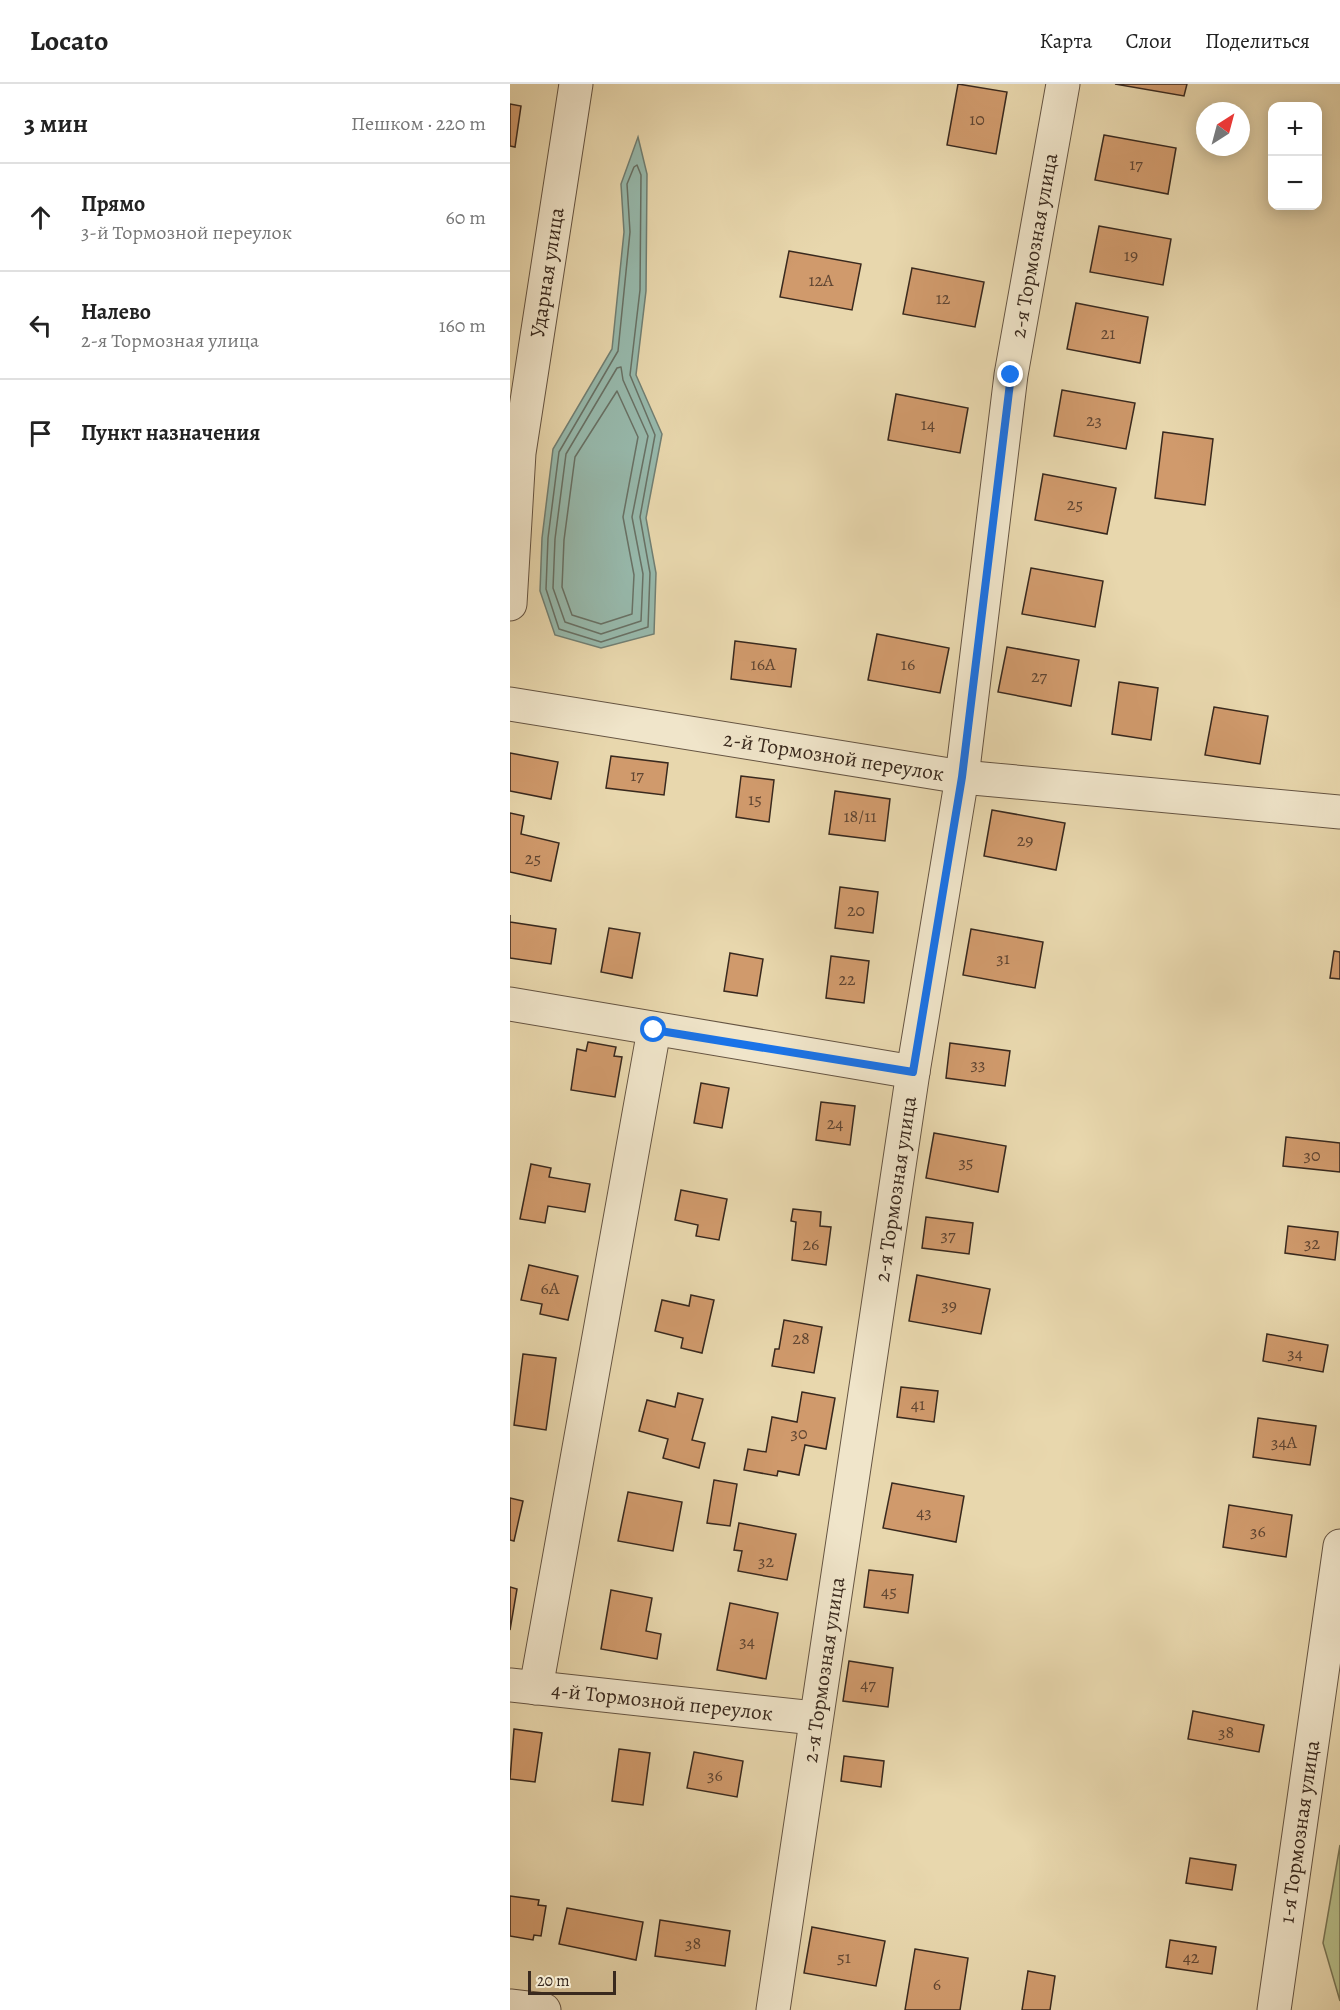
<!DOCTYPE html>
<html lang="ru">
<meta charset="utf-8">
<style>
body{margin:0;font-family:Alegreya,serif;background:#f2f2f2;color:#222}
.controls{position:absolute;right:18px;top:18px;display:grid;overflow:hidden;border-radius:12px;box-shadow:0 3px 15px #0003}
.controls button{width:54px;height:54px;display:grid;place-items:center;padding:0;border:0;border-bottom:2px solid #e0e0e0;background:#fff;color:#222;font:30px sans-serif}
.compass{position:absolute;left:686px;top:18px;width:54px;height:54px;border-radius:50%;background:#fff;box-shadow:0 3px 15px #0003;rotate:36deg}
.scale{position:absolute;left:18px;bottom:15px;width:88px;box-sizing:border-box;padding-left:6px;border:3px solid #39291e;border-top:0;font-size:16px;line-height:21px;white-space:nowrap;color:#39291e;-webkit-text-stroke:4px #f0e5ca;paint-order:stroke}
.stop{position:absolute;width:18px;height:18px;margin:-14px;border:4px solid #1a73e8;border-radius:50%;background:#fff}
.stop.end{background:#1a73e8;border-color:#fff;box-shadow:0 2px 6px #0008}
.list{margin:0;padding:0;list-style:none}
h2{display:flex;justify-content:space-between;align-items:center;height:78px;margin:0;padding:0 24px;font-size:26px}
h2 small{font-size:20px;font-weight:400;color:#767676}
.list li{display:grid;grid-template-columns:39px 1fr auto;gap:18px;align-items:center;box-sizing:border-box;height:108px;padding:0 24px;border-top:2px solid #e0e0e0}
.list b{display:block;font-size:22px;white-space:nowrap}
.list p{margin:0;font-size:20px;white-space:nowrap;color:#767676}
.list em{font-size:20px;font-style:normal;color:#767676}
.icon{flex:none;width:33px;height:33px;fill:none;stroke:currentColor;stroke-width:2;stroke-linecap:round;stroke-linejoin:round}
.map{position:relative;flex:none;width:830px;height:1926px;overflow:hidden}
header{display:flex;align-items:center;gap:36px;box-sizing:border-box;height:84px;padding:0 30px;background:#fff;border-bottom:2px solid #e0e0e0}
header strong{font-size:28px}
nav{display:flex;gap:33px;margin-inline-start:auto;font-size:21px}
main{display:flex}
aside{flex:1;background:#fff}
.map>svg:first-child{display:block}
.green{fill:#b7be89;stroke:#787454;stroke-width:1.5}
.water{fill:#97b9ac;stroke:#717f73;stroke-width:1.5}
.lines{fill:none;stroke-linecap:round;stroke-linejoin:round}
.shore{stroke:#687165;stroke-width:1.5}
.building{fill:#d09a6c;stroke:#39291e;stroke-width:1.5}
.minor-casing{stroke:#655442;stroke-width:35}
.minor{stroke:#f0e5ca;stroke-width:33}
.route{stroke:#1a73e8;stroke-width:8}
.labels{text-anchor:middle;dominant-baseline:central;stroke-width:4.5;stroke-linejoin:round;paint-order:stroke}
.number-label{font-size:18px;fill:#5f4532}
.street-label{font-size:21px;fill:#39291e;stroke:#f0e5ca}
</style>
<header>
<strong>Locato</strong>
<nav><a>Карта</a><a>Слои</a><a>Поделиться</a></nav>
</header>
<main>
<aside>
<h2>3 мин<small>Пешком · 220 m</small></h2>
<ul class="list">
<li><svg class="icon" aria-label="ahead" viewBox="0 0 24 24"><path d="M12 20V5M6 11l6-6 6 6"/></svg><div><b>Прямо</b><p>3-й Тормозной переулок</p></div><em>60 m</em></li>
<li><svg class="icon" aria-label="left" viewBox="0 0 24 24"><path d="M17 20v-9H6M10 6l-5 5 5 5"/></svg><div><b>Налево</b><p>2-я Тормозная улица</p></div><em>160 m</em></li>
<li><svg class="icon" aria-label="arrive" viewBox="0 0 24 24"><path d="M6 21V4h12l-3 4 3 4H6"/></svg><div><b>Пункт назначения</b></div></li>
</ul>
</aside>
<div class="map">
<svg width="830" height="1926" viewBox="0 0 830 1926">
<rect width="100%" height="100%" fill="#e8d7ad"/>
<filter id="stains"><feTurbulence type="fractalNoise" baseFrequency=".00333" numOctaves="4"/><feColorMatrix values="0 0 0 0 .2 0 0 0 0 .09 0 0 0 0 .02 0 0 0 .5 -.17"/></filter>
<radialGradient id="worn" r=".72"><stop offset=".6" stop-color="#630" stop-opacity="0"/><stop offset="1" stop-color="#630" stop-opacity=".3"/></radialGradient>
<path class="green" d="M830,1761V1917L813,1859Z"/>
<path class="water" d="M128,53L137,90L136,207L126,291L152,350L136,434L146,489L144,550L91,564L45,551L30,507L32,454L43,365L102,265L114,148L111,100Z"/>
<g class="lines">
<g class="shore">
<path d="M127,81L131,91L130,206L120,291L145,351L130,433L140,489L138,543L91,558L49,545L36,505L38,454L49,368L108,267L120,148L117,100L124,83Z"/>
<path d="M111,283L113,296L138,352L122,433L133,490L131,537L91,550L55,538L43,504L45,455L56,370L107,284Z"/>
<path d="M107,307L128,353L113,433L124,491L122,530L91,540L62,531L52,503L54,456L65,373Z"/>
</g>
</g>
<g class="building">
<path d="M448,0L497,8L486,70L437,61Z"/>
<path d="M605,0H677L674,12Z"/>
<path d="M0,20L11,22L5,63L0,62Z"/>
<path d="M594,51L666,64L658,110L585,96Z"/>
<path d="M589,142L661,155L653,201L580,188Z"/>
<path d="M279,167L351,180L342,226L270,213Z"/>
<path d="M402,184L474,198L465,243L393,230Z"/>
<path d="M566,219L638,233L630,279L557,265Z"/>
<path d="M552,306L625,319L616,365L544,352Z"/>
<path d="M386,310L458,324L450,369L378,356Z"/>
<path d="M653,348L703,355L695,421L645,414Z"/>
<path d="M533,390L606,404L597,450L525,436Z"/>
<path d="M521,484L593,497L585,543L512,530Z"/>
<path d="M367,550L439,564L430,609L358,596Z"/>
<path d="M225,557L286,565L281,603L221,595Z"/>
<path d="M497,563L569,576L561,622L488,608Z"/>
<path d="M609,598L648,604L641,656L602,650Z"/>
<path d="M704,623L758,632L750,680L695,671Z"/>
<path d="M0,669L48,678L41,715L0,707Z"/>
<path d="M101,672L158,679L154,711L96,704Z"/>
<path d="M231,692L264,696L259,738L226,733Z"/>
<path d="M325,707L380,715L375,757L319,750Z"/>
<path d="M482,726L555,739L546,786L474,772Z"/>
<path d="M0,729L14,732L11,750L49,759L41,797L0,788Z"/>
<path d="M330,803L368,808L363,849L325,844Z"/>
<path d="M0,831V838L46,845L41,880L0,874Z"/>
<path d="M99,844L130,849L122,894L91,888Z"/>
<path d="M461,845L533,858L525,904L453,891Z"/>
<path d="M824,867L830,868V895L820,894Z"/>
<path d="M220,869L253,875L247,912L214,907Z"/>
<path d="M321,872L359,877L354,919L316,914Z"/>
<path d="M78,958L106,963L104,972L112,973L105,1013L61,1006L67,965L76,967Z"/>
<path d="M440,959L500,967L495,1002L436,994Z"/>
<path d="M191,999L219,1004L212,1044L184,1039Z"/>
<path d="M311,1018L345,1022L340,1061L306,1056Z"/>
<path d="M424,1049L496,1062L488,1108L416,1094Z"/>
<path d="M776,1053L830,1059V1088L773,1082Z"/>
<path d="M21,1080L41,1084L39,1093L80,1100L75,1128L38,1122L35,1139L10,1135Z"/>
<path d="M171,1106L217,1115L209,1156L186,1152L188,1141L165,1136Z"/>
<path d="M283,1125L311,1128L310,1142L321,1143L316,1181L282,1176L286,1138L281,1137Z"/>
<path d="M416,1133L463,1139L459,1170L412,1164Z"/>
<path d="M778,1142L828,1148L825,1176L775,1169Z"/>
<path d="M19,1181L68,1192L58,1236L30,1230L32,1220L11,1216Z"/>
<path d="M407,1191L480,1205L471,1250L399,1237Z"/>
<path d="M181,1211L204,1216L192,1269L171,1264L173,1254L145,1247L152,1216L179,1222Z"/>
<path d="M274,1236L312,1243L304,1289L262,1282L265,1265H269Z"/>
<path d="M757,1250L818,1261L813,1288L753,1277Z"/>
<path d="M13,1270L46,1274L36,1346L4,1341Z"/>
<path d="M391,1303L428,1307L424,1338L387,1333Z"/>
<path d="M292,1308L325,1314L316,1365L295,1361L289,1391L268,1387L267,1392L234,1386L238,1365L256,1368L262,1333L287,1338Z"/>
<path d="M168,1309L193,1315L182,1356L195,1359L189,1384L153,1374L158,1355L129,1347L137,1316L165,1323Z"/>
<path d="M748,1334L806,1342L800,1381L743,1373Z"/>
<path d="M204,1396L227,1400L220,1442L197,1439Z"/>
<path d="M382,1399L454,1412L446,1458L373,1444Z"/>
<path d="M118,1408L172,1418L163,1467L108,1457Z"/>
<path d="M0,1414L13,1417L4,1457L0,1456Z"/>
<path d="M719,1421L782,1431L776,1473L713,1463Z"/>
<path d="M229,1439L286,1450L277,1496L228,1487L232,1467L224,1466Z"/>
<path d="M359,1486L403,1491L398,1529L354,1523Z"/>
<path d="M0,1503L7,1505L0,1546Z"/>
<path d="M101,1506L142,1514L136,1547L151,1550L147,1575L91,1565Z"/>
<path d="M220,1519L268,1529L256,1595L207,1586Z"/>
<path d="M339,1577L383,1584L378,1623L333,1617Z"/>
<path d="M683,1627L754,1641L749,1668L678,1655Z"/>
<path d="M4,1645L32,1649L25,1698L0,1695Z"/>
<path d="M109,1665L140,1669L133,1721L102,1717Z"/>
<path d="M184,1668L233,1677L227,1713L177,1704Z"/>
<path d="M334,1672L374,1677L371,1703L331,1697Z"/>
<path d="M680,1774L726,1781L722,1806L676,1799Z"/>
<path d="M0,1812L29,1816L28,1821L36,1822L31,1852L24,1851L23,1856L0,1852Z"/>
<path d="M57,1824L133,1838L126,1876L49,1860Z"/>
<path d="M150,1836L220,1847L215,1882L145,1872Z"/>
<path d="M302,1843L375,1857L366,1902L294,1889Z"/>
<path d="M660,1856L706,1863L702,1890L656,1883Z"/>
<path d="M405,1865L458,1874L450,1926H395Z"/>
<path d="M518,1887L545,1892L540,1926H512Z"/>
</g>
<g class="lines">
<g class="minor-casing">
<g id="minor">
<path id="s1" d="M0,520L9,369L66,0"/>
<path id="s2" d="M0,620L452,693L830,728"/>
<path d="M0,920L403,988"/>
<path id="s3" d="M0,1601L304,1634"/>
<path d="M26,1604L144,946"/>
<path d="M0,1922L34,1926"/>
<path id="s4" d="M263,1926L403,988L452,693L501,291L553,0"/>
<path id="s5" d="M764,1926L830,1462"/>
</g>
</g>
<use href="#minor" class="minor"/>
</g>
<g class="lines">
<path class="route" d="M144,946L403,988L452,693L501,291"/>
</g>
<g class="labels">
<g class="number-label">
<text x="467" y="35">10</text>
<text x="626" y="80">17</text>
<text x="621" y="171">19</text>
<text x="311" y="196">12А</text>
<text x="433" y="214">12</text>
<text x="598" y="249">21</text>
<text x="584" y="336">23</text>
<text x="418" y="340">14</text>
<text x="565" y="420">25</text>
<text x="253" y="580">16А</text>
<text x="398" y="580">16</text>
<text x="529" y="592">27</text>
<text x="127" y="691">17</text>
<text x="245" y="715">15</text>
<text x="350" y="732">18/11</text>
<text x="515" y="756">29</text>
<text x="23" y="774">25</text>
<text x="346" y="826">20</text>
<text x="493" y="874">31</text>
<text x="337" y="895">22</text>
<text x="468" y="980">33</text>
<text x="325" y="1039">24</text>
<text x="802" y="1071">30</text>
<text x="456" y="1078">35</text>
<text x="438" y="1151">37</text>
<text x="802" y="1159">32</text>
<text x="301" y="1160">26</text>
<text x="40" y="1204">6А</text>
<text x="439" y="1221">39</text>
<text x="291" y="1254">28</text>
<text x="785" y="1269">34</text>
<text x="408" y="1320">41</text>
<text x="289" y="1349">30</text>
<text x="774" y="1358">34А</text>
<text x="414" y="1428">43</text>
<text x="748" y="1447">36</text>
<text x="256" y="1477">32</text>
<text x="379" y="1507">45</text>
<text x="237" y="1557">34</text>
<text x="358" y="1600">47</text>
<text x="716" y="1648">38</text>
<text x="205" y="1691">36</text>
<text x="183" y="1859">38</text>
<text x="334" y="1873">51</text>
<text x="681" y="1873">42</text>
<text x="427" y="1900">6</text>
</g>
<g class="street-label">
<text stroke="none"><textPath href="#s4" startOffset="1784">2-я Тормозная улица</textPath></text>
<text stroke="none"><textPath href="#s1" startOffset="334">Ударная улица</textPath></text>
<text stroke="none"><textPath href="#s2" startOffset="328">2-й Тормозной переулок</textPath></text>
<text stroke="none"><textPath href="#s4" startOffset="830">2-я Тормозная улица</textPath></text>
<text stroke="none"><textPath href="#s4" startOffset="344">2-я Тормозная улица</textPath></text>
<text stroke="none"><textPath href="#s3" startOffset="153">4-й Тормозной переулок</textPath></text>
<text stroke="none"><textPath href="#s5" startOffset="180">1-я Тормозная улица</textPath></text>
</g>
</g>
<rect width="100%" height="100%" filter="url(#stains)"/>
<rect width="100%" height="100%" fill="url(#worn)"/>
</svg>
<div class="controls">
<button>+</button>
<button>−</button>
</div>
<svg class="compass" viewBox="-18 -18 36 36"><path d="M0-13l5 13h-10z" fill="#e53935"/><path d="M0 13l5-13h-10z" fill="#767676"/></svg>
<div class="scale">20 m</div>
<div class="stop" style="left:144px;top:946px"></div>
<div class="stop end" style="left:501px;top:291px"></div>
</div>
</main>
